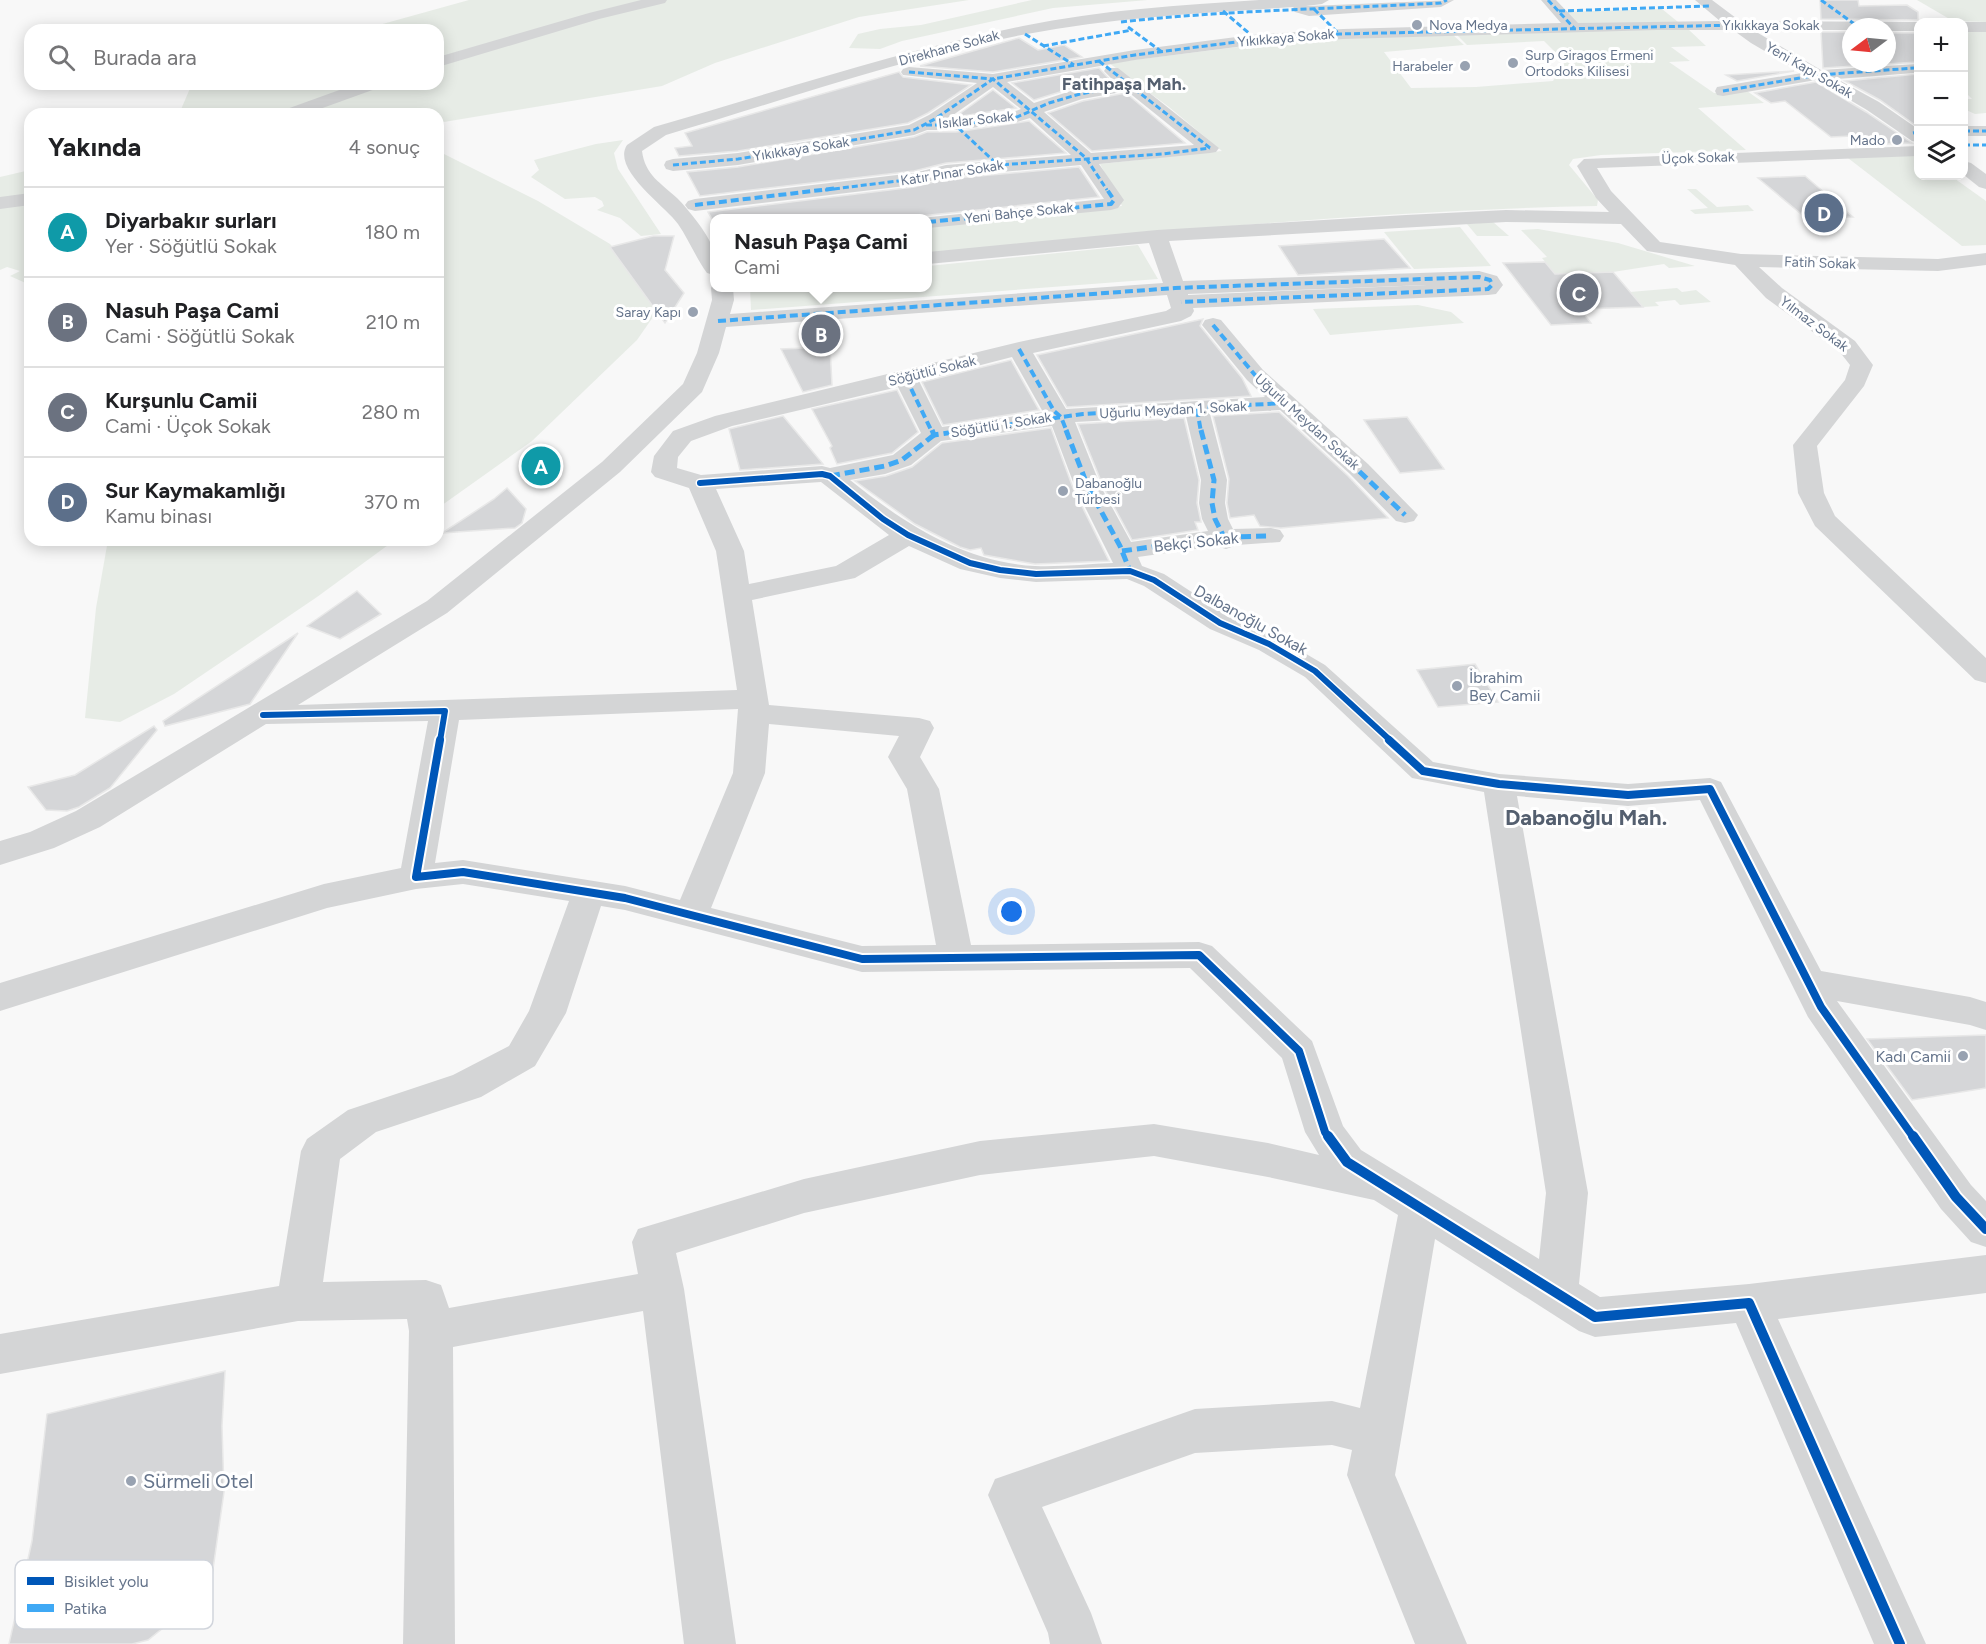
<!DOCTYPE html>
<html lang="tr">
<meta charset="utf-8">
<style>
body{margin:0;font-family:Figtree,sans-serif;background:#f2f2f2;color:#202124}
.controls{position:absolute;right:18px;top:18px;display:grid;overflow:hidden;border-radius:12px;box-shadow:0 3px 15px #0003}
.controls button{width:54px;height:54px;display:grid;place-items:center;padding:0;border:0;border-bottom:2px solid #e0e0e0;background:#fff;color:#202124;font:30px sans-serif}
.compass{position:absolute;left:1842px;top:18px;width:54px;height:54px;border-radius:50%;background:#fff;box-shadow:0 3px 15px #0003;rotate:254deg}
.you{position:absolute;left:1012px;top:912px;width:21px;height:21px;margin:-15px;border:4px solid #fff;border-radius:50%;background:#1a73e8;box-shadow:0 0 0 9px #1a73e833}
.badge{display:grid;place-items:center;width:39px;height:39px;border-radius:50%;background:#565b63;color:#fff;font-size:20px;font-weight:700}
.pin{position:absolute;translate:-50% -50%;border:3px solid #fff;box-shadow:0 2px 6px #0006}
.popup{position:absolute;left:710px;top:214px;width:222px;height:78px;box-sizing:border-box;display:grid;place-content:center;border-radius:12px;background:#fff;filter:drop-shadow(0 2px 4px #0005);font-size:20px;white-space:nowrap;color:#757577}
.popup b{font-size:22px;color:#202124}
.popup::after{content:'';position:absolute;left:50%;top:100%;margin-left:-12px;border:12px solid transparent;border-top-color:#fff}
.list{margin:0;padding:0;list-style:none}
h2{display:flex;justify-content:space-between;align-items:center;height:78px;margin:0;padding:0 24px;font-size:26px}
h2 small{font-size:20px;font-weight:400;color:#757577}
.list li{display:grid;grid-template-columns:39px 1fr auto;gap:18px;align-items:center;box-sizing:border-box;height:90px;padding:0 24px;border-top:2px solid #e0e0e0}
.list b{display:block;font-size:22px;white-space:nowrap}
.list p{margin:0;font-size:20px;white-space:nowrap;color:#757577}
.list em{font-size:20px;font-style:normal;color:#757577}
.icon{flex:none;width:33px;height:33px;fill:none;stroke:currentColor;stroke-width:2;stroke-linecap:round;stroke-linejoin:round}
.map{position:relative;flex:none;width:1986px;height:1644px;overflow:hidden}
.search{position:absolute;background:#fff;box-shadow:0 3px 15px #0003;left:24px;top:24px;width:420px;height:66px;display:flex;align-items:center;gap:15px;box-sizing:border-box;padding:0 21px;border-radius:18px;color:#757577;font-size:22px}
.panel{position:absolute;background:#fff;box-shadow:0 3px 15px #0003;left:24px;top:108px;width:420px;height:438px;border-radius:18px}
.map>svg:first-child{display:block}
.green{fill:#e7ece6}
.building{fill:#d5d6d8;stroke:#e8e8e8;stroke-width:1.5}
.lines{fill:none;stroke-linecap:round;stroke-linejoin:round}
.minor{fill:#d4d5d6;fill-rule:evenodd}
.quiet-far2{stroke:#3fa9f5;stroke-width:3;stroke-dasharray:6 3;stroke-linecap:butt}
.quiet-far1{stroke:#3fa9f5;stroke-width:4;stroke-dasharray:8 4;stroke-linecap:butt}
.quiet{stroke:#3fa9f5;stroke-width:5;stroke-dasharray:10 5;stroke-linecap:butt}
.cycleway-far2-casing{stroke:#fff;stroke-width:9}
.cycleway-far1-casing{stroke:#fff;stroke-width:12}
.cycleway-casing{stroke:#fff;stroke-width:14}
.cycleway-far2{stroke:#0057b8;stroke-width:6}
.cycleway-far1{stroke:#0057b8;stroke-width:8}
.cycleway{stroke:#0057b8;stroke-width:10}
.poi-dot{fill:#98a2b1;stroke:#fff;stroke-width:2}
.labels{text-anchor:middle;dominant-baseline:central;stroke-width:6;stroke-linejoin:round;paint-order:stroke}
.far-poi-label{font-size:14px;fill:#65748b;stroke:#fff;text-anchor:start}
.far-street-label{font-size:14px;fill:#65748b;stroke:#fff}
.street-label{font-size:16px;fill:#65748b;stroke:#fff}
.poi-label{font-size:16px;fill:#65748b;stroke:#fff;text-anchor:start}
.far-district-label{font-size:18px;font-weight:bold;fill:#545f6f;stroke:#fff}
.near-poi-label{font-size:20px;fill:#65748b;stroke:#fff;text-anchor:start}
.district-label{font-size:22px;font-weight:bold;fill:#545f6f;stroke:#fff}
.key{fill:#fff;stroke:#d1d5dc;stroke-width:1.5}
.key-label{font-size:16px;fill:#65748b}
</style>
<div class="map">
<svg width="1986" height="1644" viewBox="0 0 1986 1644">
<rect width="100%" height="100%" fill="#f8f8f8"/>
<g class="green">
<path d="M469,0H969L859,17L715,63L662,86L438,123V114H179L191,86L196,84H438V30H361Z"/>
<path d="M1032,0H1148L1053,8L902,41L880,49L849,48L858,34L880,29L921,25Z"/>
<path d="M1917,0H1986V22L1953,21Z"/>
<path d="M1662,9L1678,22L1575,24L1561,12Z"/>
<path d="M1688,29L1706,46L1671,47L1690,61L1669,62L1714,93L1747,91L1764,103L1698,108L1746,150L1601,155L1573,159L1569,165L1598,200L1597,206C1374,210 1150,233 928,254V225L1122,206L1100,164L1222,151L1169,107L1109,63L1317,37L1452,34L1464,45L1384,52L1411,88L1476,87L1553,81L1565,62L1544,41L1467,45L1456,34Z"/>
<path d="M1964,30H1986V113L1975,114L1964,109V99H1972L1964,91Z"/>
<path d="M623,140L614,153L618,169L661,234L641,236L620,218L597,210L604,206L602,201L595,197L565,199L531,177L539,170L534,160L596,144Z"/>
<path d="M438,151L538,201L610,244L658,296L653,317L637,340L532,441L438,508Z"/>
<path d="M1918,155V176H1951L1986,201V245L1962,246L1848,158Z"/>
<path d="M30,170V285L10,276L20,271L7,267L0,270V177Z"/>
<path d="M1687,189H1696L1717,207L1748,205L1754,211L1695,214L1690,210L1708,208Z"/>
<path d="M1493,222L1509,236H1477L1467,224Z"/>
<path d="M1460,227L1491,266L1414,269L1384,232Z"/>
<path d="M1538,229L1618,243L1695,266L1669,268L1664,264L1613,272L1555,274L1542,258L1547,257L1521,230Z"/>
<path d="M1138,245L1158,279L751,310L750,288H928V266Z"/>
<path d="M1677,288L1682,292L1696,290L1711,302L1680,305L1675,300L1655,302L1659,306L1643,307L1630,292Z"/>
<path d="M1418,305L1451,312L1464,323L1330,335L1313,309Z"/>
<path d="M108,540H395L317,597L174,694L120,722L85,718L96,608Z"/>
</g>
<g class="building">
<path d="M1820,0H1858L1859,6L1907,5L1918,12V20L1821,19Z"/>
<path d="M1821,32H1851V63H1887V33H1918V62L1823,68Z"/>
<path d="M1019,38L1038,50L1064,45L1082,57L993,72L920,66Z"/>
<path d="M1099,68L1111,81L1073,88L1034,100L1012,83Z"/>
<path d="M1794,71L1737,81L1726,75Z"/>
<path d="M899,72L903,77L971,85L928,113L908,123L738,151L679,156L675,148L692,146L685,133Z"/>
<path d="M1918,74V127L1880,100L1845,81Z"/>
<path d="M1816,82L1866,112L1912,143L1862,145L1852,136L1831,137L1785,101L1771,103L1755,93Z"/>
<path d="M993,90L1016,108L955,117Z"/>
<path d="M1126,93L1185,143L1092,151L1048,113L1083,101Z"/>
<path d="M1029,121L1066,153L946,163L914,171L700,196L687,172L738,167L914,137L927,132H956Z"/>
<path d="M1079,167L1099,197L921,216L919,219H712L708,212L914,187L946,179Z"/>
<path d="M1805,176L1853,217L1806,218L1758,178Z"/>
<path d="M653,236H674L665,270L684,293L665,323L610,247Z"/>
<path d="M1384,239L1410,268L1298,275L1279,246Z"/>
<path d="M1545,262L1555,274L1613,272L1643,307L1580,309L1591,323L1551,325L1503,263Z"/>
<path d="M1203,319L1200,326L1242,378L1251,396L1067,407L1037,355Z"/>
<path d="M830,347L832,385L803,392L781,349Z"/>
<path d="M1011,360L1039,410L943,425L922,382Z"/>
<path d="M897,390L918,432L892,453L837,464L830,448L832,446L812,409Z"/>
<path d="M1279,412L1348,476L1388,518L1281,528L1260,526L1254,515L1230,518L1227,503L1229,479L1213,416Z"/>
<path d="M783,416L823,464L740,470L729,429Z"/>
<path d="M1407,417L1444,469L1400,473L1364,420Z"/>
<path d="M1184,418L1199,480L1197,503L1201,522H1195L1198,530L1132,540L1103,486L1078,424Z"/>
<path d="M1051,428L1073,488L1109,561L1035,564L984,555L981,548L970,550L960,547L915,524L855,481L886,476L912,467L942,443Z"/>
<path d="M507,488L526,509L522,523L515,528L442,533L494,499Z"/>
<path d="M357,591L381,614L340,639L307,626Z"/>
<path d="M298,633L250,704L165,726L163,721Z"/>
<path d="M1475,664L1498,702L1438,707L1417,670Z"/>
<path d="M154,726L157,730L110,788L79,807L67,811L46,810L28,787L75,775Z"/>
<path d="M1986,1035V1088L1912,1100L1867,1039Z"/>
<path d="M225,1371L222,1426L224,1492L210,1590L148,1640L132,1644H9L32,1541L47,1414Z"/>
</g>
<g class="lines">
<g class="minor">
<path d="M641,0H667L665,3L599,19L438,67V57L589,13Z"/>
<path d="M1259,0H1329L1322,4L1306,6H1309L1454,0L1441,7L1309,16L1295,12L1292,9L1294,7C1205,13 1115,17 1027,34C904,57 786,100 666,135L642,151C645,175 661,183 677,198C688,209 711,237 714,252C716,259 715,269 714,275L707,273C696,258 689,240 678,224C666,207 611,169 627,145L654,127C776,92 898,51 1023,26C1101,10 1180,5 1259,0Z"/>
<path d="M1541,0H1556L1578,23L1720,21L1695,0H1712L1740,21L1923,22H1918V31H1887V27H1851V30H1753L1821,70L1918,64V72L1914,73L1837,79L1879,102L1918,129V142L1912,141L1867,110L1816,80L1723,96L1717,95L1715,91L1717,87L1802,73L1751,43L1733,30H1657L1343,39L1252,45L1135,60L1007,82L1034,103L1074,90L1116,83L1104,71L1106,68H1118L1219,148L1216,152L1210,153L1099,164L1124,200L1118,208L1111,210L928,228V218H921L1104,199L1081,165L946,177L914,185L695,211L688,209L685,205L688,201L695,199L914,173L946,165L1071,155L1030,118L1017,122L956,130H927L914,135L738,165L673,171L666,169L664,165L666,161L673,159L738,153L909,125L929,115L977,83L903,75L901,72L903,69L909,67L993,74L1135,50L1252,35L1343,29L1561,23ZM993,87L1021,109L1013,112L946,120ZM1127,91L1194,145L1091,153L1044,112L1082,99Z"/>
<rect x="1964" y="22" width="22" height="10"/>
<path d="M356,84H380L378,88L306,114H281L284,110Z"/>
<rect x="1964" y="126" width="22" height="10"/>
<path d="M1918,146V156L1597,168L1611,191L1660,242L1741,254L1938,259L1986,253V265L1938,271L1759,267L1782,288L1855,341L1873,365L1864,386L1817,446L1824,493L1835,516L1986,658V683L1975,680L1815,526L1798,493L1793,445L1845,380L1850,365L1839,351L1766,298L1735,265L1647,251L1621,224L1506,222L1169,241L1183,281L1479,271L1497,276L1503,285L1496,294L1488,295L1193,308L1194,311L1191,316L1181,321L1033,353L1066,409L1265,397L1247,380L1202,325L1205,320L1213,318L1221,320L1263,370L1368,464L1418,515L1414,521L1405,523L1396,521L1350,474L1280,410L1210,414L1227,480L1225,503L1228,519L1233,529L1271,528L1280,530L1284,536L1280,542L1237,545L1226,549L1216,546L1138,557L1142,566L1164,574L1230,617L1279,638L1325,665L1433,762L1499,774L1628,784L1710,778L1721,782L1821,971L1970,997L1986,1002V1030L1970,1025L1837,1001L1971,1185L1986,1201V1247L1971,1242L1941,1209L1808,1017L1700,800L1628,806L1517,796L1588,1193L1579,1284L1600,1297L1749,1284L1986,1255V1293L1778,1319L1926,1644H1874L1736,1323L1595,1337L1579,1331L1435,1239L1395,1475L1467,1644H1415L1347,1475L1352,1450L1332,1445L1195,1453L1042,1507L1091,1613L1102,1644H1050L1048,1633L988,1495L995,1479L1195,1409L1332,1401L1360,1408L1398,1215L1374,1200L1268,1177L1154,1156L980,1175L804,1213L676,1253L684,1289L736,1644H684L643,1311L453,1347L455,1644H403L409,1331L407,1319L298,1321L0,1374V1334L279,1286L301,1151L307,1139L348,1110L453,1075L509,1046L529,1011L569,901L463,884L416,889L327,908L0,1011V983L324,884L401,868L428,721L266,724L100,827L54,848L0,865V841L30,832L76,811L427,601L602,462L683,384L697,353L712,300L711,288L714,283V288H733L734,300L730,314L1163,283L1149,243L928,264V252L1157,230L1406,215L1506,210L1609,212L1596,198L1577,166L1584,159ZM1427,285L1188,295V294ZM1167,295L1171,308L1166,311L1019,342L715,416L673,431L654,456L651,472L655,477L689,488L716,551L737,690L298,705L447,613L620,472L702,392L719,353L726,327ZM1012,357L1043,412L942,427L919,381ZM898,387L921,433L893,455L830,468L822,466L701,475L677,468L678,457L691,441L732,426ZM1186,416L1201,480L1199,503L1202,519L1208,531L1131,542L1101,487L1075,422ZM1052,426L1075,487L1113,563C1087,564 1061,567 1035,566C963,562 905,524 850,480L885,474L911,465L941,441ZM821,482L889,535L836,566L749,584L744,551L716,489ZM909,546L960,569L1000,578L1036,582L1127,579L1144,586L1210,629L1259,650L1305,677L1412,778L1484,792L1546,1193L1539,1259L1361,1150L1343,1126L1312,1041L1212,946L1199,942L971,945L939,789L920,757L934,728L930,721L919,718L769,705L752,600L855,578ZM738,709L733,773L680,900L625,886L463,860L435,863L459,720ZM769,724L899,736L888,757L907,789L936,945L862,946L711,908L765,773ZM601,906L625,910L862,972L1190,968L1282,1058L1305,1132L1319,1155L1268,1143L1154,1124L980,1141L804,1179L638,1229L632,1242L638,1274L449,1308L441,1285L426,1280L323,1282L340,1159L376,1132L481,1097L535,1066L566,1013Z"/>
<path d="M1964,161L1971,163L1986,174V189L1979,187L1964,175Z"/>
<path d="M30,193V205L0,209V197Z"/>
</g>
<g class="quiet-far2">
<path d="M1548,0L1574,28"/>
<path d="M1821,0L1857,26"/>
<path d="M1314,9L1339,34"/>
<path d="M1223,11L1257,40"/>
<path d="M1559,11L1709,6"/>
<path d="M1121,22C1227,10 1334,9 1441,3L1447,0"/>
<path d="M1128,27L1162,52"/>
<path d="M1025,34L1074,65"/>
<path d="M1043,46L1132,30"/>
<path d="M1099,61L1210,148"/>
<path d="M909,72L993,79L1086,158L1107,190"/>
<path d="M1723,91L1818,75L1914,68"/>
<path d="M952,122L998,165"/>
<path d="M926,125H956L1017,117L1049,103L1080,94L1131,85"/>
<path d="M1964,131H1986"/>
<path d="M1913,133L1918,132"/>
<path d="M1964,145H1986"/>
<path d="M673,165L738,159L914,130L935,119L993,79L1135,55L1252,40L1339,34L1737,25"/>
<path d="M825,190L914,179L946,171L998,165L1162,154L1210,148"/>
</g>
<g class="quiet-far1">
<path d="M695,205L838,188"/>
<path d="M928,222L1111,204L1114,200L1106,188"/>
<path d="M718,321L1175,288L1479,277L1490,280L1492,285L1488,289L1181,302"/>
<path d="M1213,325L1255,375L1318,432"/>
<path d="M1019,349L1054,411L1061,417L1067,432"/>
<path d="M906,378L932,432"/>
<path d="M1197,409L1201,432"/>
<path d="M957,432L1083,414L1285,403"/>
</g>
<g class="quiet">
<path d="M932,430L934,435L968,430"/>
<path d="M1066,430L1088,487L1120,546L1130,571"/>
<path d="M1201,430L1214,480L1212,503L1215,519L1226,541"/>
<path d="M1316,430L1405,515"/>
<path d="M830,476L885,466L902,460L934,435"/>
<path d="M1122,551L1224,537L1271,536"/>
</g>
<g class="cycleway-far2-casing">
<g id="cycleway-far2">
<path d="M700,483L822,474L830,476L883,519L908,535L970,563L1000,570L1036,574L1130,571L1154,580L1220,623L1269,644L1315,671L1391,741"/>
<path d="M263,715L445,711L440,741"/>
</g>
</g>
<g class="cycleway-far1-casing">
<g id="cycleway-far1">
<path d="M440,740L416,877L463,872L625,898L862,959L1199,955L1299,1051L1325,1132L1329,1138"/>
<path d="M1389,740L1423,771L1499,784L1628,795L1710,789L1821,1007L1914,1138"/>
</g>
</g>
<g class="cycleway-casing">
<g id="cycleway">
<path d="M1328,1136L1347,1162L1595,1317L1749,1303L1900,1644"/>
<path d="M1913,1136L1956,1197L1986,1229"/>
</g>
</g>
<use href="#cycleway-far2" class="cycleway-far2"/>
<use href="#cycleway-far1" class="cycleway-far1"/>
<use href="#cycleway" class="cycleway"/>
</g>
<g class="poi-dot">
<circle cx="1417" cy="25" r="6"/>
<circle cx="1513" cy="63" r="6"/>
<circle cx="1465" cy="66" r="6"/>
<circle cx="1897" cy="140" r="6"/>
<circle cx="693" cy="312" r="6"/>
<circle cx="1063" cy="491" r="6"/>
<circle cx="1457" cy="686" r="6"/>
<circle cx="1963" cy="1056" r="6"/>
<circle cx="131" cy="1481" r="6"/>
</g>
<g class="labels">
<g class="far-poi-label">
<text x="1429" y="25">Nova Medya</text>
<text x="1525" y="55">Surp Giragos Ermeni<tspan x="1525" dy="16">Ortodoks Kilisesi</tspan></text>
<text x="1453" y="66" text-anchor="end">Harabeler</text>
<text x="1885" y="140" text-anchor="end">Mado</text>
<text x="681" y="312" text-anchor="end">Saray Kapı</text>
<text x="1075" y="483">Dabanoğlu<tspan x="1075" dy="16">Türbesi</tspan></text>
</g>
<g class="far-street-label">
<text x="1771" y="25">Yıkıkkaya Sokak</text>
<text transform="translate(1286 38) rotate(-5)">Yıkıkkaya Sokak</text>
<text transform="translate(949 48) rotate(-15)">Direkhane Sokak</text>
<text transform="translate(1809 70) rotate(30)">Yeni Kapı Sokak</text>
<text transform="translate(976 120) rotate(-6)">Isıklar Sokak</text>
<text transform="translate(801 149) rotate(-9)">Yıkıkkaya Sokak</text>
<text transform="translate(1698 158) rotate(-2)">Üçok Sokak</text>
<text transform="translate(952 173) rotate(-9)">Katır Pınar Sokak</text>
<text transform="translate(1019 213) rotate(-6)">Yeni Bahçe Sokak</text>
<text transform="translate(1820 263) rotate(2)">Fatih Sokak</text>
<text transform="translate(1814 324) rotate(37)">Yılmaz Sokak</text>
<text transform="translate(932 371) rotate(-14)">Söğütlü Sokak</text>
<text transform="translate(1173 410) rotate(-3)">Uğurlu Meydan 1. Sokak</text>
<text transform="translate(1307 422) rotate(42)">Uğurlu Meydan Sokak</text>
<text transform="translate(1001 425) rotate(-9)">Söğütlü 1. Sokak</text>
</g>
<g class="street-label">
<text transform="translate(1196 542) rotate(-6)">Bekçi Sokak</text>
<text transform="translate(1251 620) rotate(29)">Dalbanoğlu Sokak</text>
</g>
<g class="poi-label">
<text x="1469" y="677">İbrahim<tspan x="1469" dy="18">Bey Camii</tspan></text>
<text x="1951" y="1056" text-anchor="end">Kadı Camii</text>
</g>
<g class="far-district-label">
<text x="1124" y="84">Fatihpaşa Mah.</text>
</g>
<g class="near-poi-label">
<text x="143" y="1481">Sürmeli Otel</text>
</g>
<g class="district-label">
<text x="1586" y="817">Dabanoğlu Mah.</text>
</g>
</g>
<rect x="15" y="1560" width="198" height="69" rx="9" class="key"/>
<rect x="27" y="1577" width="27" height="8" fill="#0057b8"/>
<rect x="27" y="1604" width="27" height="8" fill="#3fa9f5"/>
<g class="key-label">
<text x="64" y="1587">Bisiklet yolu</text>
<text x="64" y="1614">Patika</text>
</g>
</svg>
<div class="controls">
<button>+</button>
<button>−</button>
<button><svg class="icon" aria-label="layers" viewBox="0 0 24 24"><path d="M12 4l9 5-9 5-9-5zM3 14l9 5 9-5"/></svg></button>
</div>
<svg class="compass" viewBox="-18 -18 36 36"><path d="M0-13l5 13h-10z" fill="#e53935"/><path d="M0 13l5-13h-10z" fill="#757577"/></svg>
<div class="you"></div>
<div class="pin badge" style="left:541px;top:466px;background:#0f9aa8">A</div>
<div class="pin badge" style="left:821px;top:334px;background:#6b7280">B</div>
<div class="popup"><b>Nasuh Paşa Cami</b>Cami</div>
<div class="pin badge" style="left:1579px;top:293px;background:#6b7280">C</div>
<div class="pin badge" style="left:1824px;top:213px;background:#5c6f8a">D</div>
<div class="search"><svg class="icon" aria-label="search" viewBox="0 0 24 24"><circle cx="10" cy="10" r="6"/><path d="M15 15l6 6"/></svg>Burada ara</div>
<section class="panel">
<h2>Yakında<small>4 sonuç</small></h2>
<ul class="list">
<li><span class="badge" style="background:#0f9aa8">A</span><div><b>Diyarbakır surları</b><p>Yer · Söğütlü Sokak</p></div><em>180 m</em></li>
<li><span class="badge" style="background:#6b7280">B</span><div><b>Nasuh Paşa Cami</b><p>Cami · Söğütlü Sokak</p></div><em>210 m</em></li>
<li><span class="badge" style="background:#6b7280">C</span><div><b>Kurşunlu Camii</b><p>Cami · Üçok Sokak</p></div><em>280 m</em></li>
<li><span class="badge" style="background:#5c6f8a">D</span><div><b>Sur Kaymakamlığı</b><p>Kamu binası</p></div><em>370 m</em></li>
</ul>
</section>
</div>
